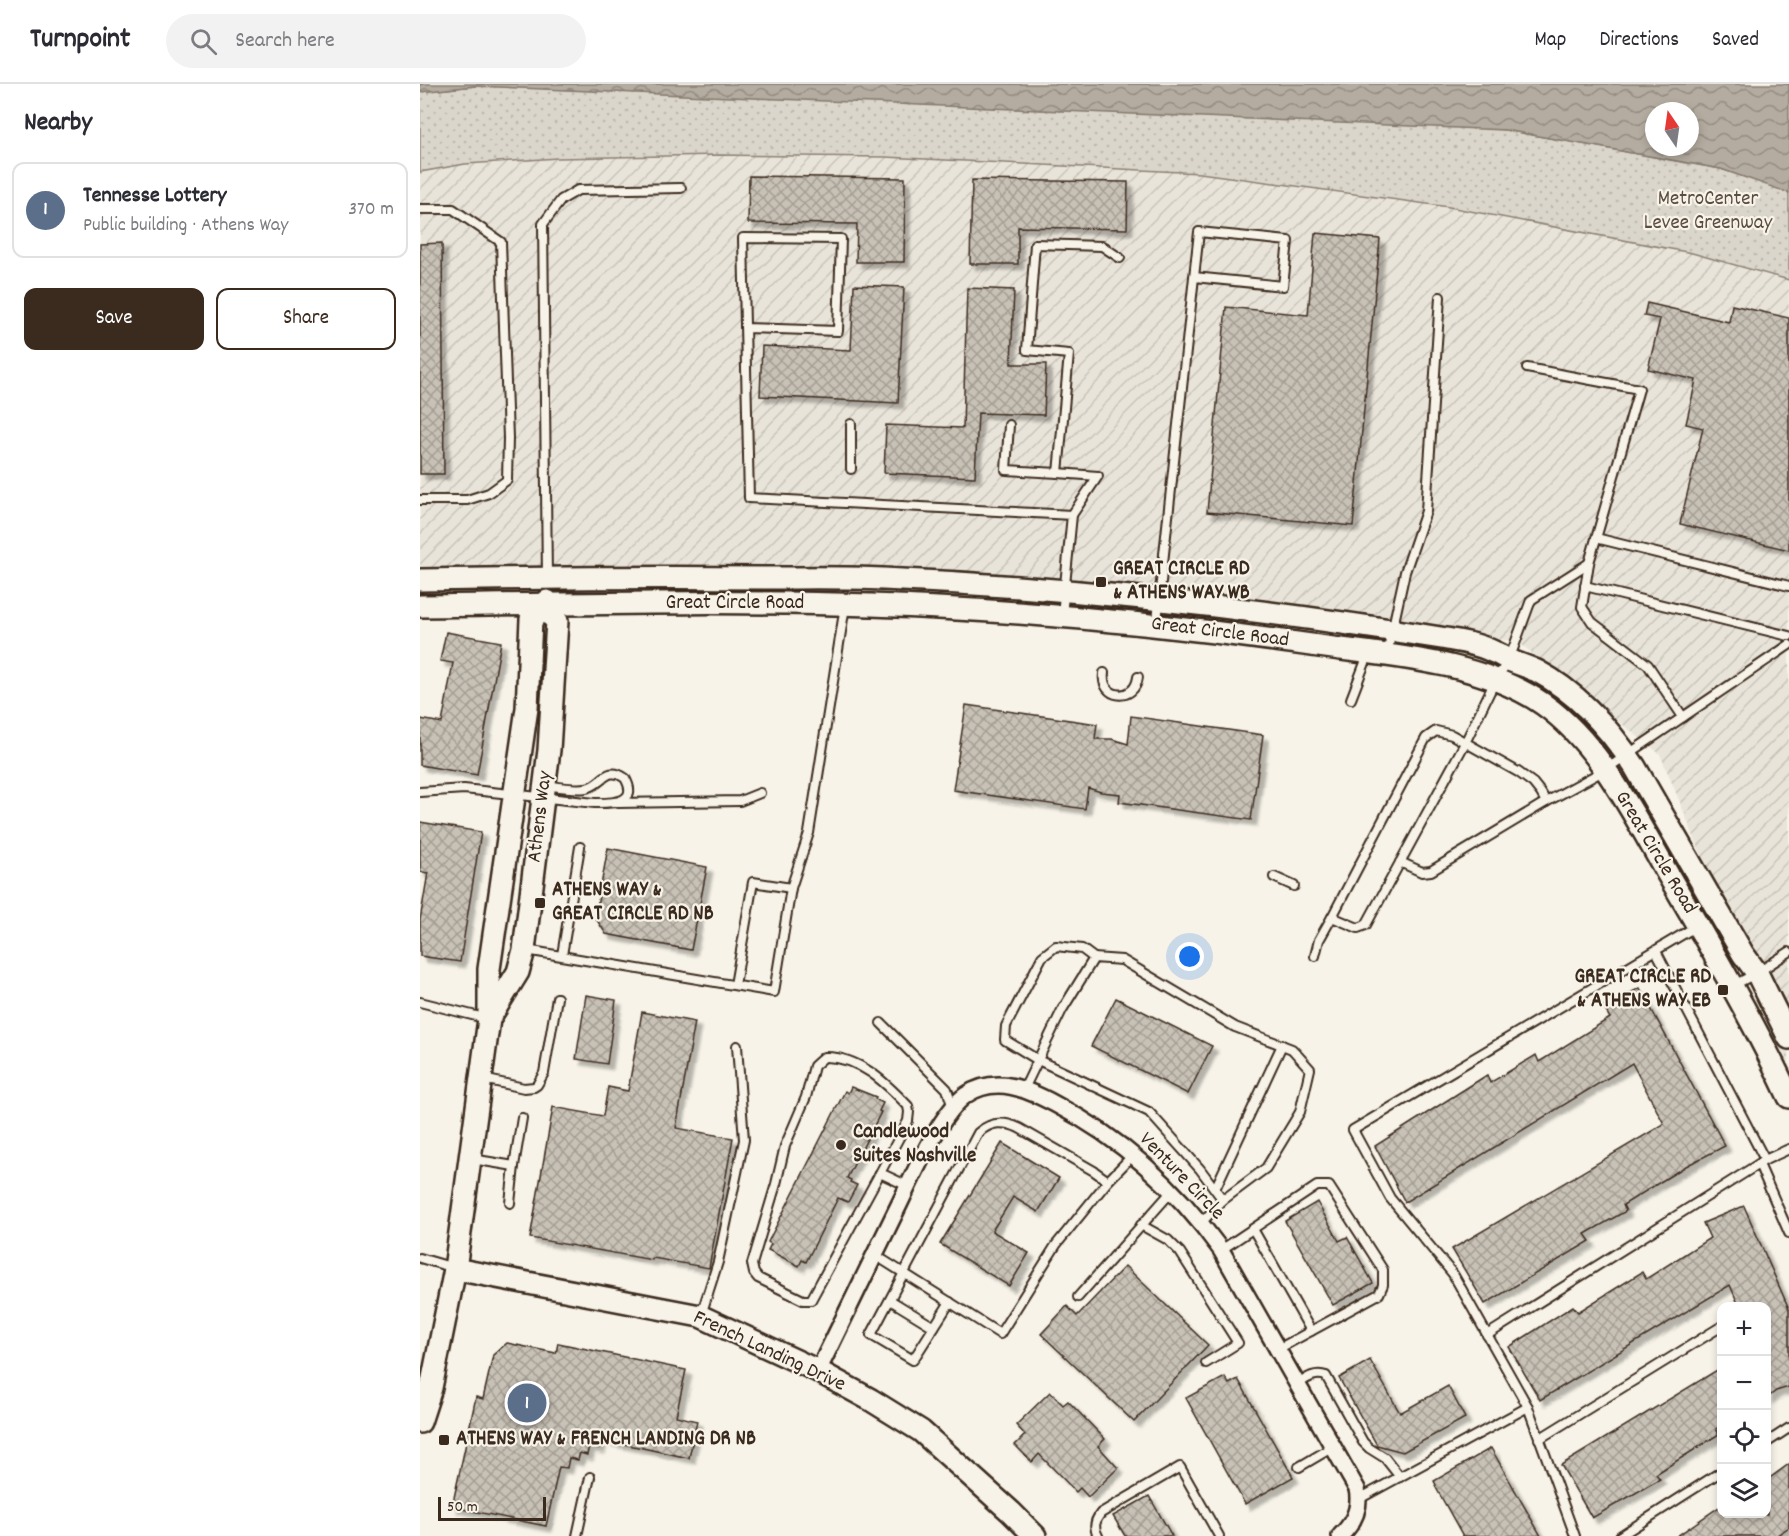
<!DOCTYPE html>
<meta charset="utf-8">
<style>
body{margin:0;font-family:Dekko,sans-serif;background:#f2f2f3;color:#2b2b33}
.controls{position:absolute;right:18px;bottom:18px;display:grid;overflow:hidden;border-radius:12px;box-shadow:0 3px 9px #0003}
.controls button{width:54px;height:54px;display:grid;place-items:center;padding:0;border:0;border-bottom:2px solid #e1e1e2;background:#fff;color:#2b2b33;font:30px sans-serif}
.compass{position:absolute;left:1225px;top:18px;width:54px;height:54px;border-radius:50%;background:#fff;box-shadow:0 3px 9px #0003;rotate:347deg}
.scale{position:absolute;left:18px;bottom:15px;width:108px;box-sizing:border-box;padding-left:6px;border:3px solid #3b2a1e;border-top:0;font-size:16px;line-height:21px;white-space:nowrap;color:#3b2a1e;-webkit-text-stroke:4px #f7f3e8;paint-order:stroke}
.you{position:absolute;left:770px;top:873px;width:21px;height:21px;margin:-15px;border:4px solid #fff;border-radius:50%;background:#1a73e8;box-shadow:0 0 0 9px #1a73e833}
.badge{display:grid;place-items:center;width:39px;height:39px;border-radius:50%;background:#3b2a1e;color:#fff;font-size:20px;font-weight:700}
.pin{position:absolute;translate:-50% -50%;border:3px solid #fff;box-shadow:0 2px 6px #0006}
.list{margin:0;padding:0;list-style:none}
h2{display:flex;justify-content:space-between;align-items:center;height:78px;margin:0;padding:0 24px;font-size:26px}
h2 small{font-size:20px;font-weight:400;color:#7c7c81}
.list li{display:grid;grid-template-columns:39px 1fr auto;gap:18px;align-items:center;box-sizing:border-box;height:96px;margin:0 12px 12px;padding:0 12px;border:2px solid #e1e1e2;border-radius:12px}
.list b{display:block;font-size:22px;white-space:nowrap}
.list p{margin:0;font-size:20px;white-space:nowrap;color:#7c7c81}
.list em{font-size:20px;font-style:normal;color:#7c7c81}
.actions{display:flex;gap:12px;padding:18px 24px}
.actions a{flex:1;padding:14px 0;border:2px solid #3b2a1e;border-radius:12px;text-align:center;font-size:21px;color:#3b2a1e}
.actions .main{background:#3b2a1e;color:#fff}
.icon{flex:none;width:33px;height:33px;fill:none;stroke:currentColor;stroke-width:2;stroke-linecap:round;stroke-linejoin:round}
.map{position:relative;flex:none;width:1369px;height:1452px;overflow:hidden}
header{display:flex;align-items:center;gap:36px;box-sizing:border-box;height:84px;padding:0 30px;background:#fff;border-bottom:2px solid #e1e1e2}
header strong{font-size:28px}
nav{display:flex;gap:33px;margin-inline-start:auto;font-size:21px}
.search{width:420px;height:54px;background:#f2f2f3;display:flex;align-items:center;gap:15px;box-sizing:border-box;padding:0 21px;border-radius:33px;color:#7c7c81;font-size:22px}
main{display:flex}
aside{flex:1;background:#fff}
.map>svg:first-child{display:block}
.industrial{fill:url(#industrial-furrows)}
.park{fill:url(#park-dots);stroke:#8b8074;stroke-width:1.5}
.water{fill:url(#water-waves);stroke:#84786c;stroke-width:1.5;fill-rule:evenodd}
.building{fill:url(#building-cross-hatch);stroke:#3b2a1e;stroke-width:1.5;filter:url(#shadow)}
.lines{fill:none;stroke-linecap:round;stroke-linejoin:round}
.lane-casing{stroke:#3b2a1e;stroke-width:12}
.street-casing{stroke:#3b2a1e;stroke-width:20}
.secondary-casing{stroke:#3b2a1e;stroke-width:26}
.lane{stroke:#f7f3e8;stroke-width:8}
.street{stroke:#f7f3e8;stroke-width:15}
.secondary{stroke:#f7f3e8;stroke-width:21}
.poi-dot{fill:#3b2a1e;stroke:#f7f3e8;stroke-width:2}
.labels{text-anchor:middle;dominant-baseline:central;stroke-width:4.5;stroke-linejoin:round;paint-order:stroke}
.park-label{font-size:21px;fill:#5b4c41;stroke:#f7f3e8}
.poi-label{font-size:21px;font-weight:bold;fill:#3b2a1e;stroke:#f7f3e8;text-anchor:start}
.street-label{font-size:21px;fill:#3b2a1e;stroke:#f7f3e8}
</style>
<header>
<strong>Turnpoint</strong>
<div class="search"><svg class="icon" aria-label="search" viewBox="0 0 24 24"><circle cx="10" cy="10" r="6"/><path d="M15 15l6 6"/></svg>Search here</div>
<nav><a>Map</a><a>Directions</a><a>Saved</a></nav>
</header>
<main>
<aside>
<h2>Nearby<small></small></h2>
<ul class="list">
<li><span class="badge" style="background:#5c6f8a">1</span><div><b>Tennesse Lottery</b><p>Public building · Athens Way</p></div><em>370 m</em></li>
</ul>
<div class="actions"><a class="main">Save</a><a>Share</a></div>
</aside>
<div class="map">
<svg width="1369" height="1452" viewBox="0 0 1369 1452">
<defs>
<pattern id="industrial-furrows" width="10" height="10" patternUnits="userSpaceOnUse" patternTransform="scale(1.5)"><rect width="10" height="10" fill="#e9e4d9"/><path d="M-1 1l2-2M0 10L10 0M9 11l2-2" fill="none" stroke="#c9c4ba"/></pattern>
<pattern id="park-dots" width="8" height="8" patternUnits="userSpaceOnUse" patternTransform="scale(1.5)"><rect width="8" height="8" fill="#dbd6cb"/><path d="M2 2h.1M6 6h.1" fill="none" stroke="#bdb8ae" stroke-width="1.8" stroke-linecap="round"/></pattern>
<pattern id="water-waves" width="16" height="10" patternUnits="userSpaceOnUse" patternTransform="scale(1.5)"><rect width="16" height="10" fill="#b4aca0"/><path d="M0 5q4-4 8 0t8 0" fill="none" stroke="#948c82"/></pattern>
<pattern id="building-cross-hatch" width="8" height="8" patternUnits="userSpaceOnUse" patternTransform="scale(1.5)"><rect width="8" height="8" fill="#c8c1b6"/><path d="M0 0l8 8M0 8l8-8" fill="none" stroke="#a49d93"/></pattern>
<filter id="shadow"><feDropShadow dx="5.5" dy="5.5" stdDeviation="1.5" flood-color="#0004"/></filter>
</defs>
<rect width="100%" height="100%" fill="#f7f3e8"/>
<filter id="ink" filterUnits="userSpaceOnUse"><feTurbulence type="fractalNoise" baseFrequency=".0167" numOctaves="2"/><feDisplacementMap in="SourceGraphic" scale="12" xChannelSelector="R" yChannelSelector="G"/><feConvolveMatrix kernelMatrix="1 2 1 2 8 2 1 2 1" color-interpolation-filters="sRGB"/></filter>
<g filter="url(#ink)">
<path class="industrial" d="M299,71L465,73L780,89L1029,123L1272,169L1369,196V984L1240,670L1098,558L889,527L689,503L0,488V89L45,80L138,74Z"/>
<path class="park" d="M54,2L206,5L886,26L1085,46L1301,85L1369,108V196L1272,169L1029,123L780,89L465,73L299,71L138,74L45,80L0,88V8Z"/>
<path class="water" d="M0,0H1369V109L1301,85L1085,46L54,2L0,8ZM1234,27H1270V63H1234Z"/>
<g class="building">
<path d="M329,92L485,94L484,178H436L437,140L328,139Z"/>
<path d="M552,96L708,98L707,145L598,143V180H550Z"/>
<path d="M895,149L960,155L933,442L787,428L806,223L888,231Z"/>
<path d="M22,159L24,390H0V160Z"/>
<path d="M434,201L484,203L478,319L340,312L342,262L431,266Z"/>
<path d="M547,204L594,206L591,280H626L624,331L558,329L555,393L464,389L466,341L543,344Z"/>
<path d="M1227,219L1309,238L1312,221L1369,234V466L1260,440L1283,344L1266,340L1276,296L1228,285L1240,235L1224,232Z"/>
<path d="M26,548L81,558L57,691L0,681V635L22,639L33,579L20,577Z"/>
<path d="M546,621L677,640L675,655H692L708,660L711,632L843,651L831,736L699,718L700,710L681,708L668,704L665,725L533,706Z"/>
<path d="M0,738L61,748L40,878L0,872V836L8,789L0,788Z"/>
<path d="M188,764L287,783L271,866L186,850L175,833Z"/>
<path d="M1220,904L1305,1062L1266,1082L1203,1121L1206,1127L1165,1150L1170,1157L1065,1220L1032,1165L1244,1040L1212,979L985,1118L955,1062L1067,991L1070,999L1116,971L1119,978L1190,934L1183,922Z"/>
<path d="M166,911L196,916L187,980L156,975Z"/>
<path d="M696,914L792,962L768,1010L671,962Z"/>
<path d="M222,928L275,938L256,1044L313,1054L289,1184L233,1174L232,1176L110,1154L133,1023L183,1032L188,1003L208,1007Z"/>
<path d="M431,1003L456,1013L455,1015L463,1019L459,1027L461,1028L427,1094L431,1096L430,1098L437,1101L428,1118L418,1114L386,1178L382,1176L379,1182L348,1166L351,1160L348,1158L425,1007L428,1009Z"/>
<path d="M582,1059L639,1094L618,1128L593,1113L572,1147L609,1169L589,1202L520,1160Z"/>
<path d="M897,1118L919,1157L927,1153L953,1199L913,1221L865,1137Z"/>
<path d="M1324,1122L1369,1225V1303L1356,1307L1347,1314V1222H1319L1310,1201L1120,1316L1089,1263L1153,1222L1158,1228L1222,1188L1226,1195L1290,1154L1283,1139Z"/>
<path d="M705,1182L788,1261L714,1338L621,1250L647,1222L657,1232Z"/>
<path d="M87,1259L136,1269L138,1259L266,1286L256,1332L277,1337L269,1374L181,1355L179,1364L169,1362L167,1371L160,1369L158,1376L149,1374L147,1384L139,1383L126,1442L32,1423L56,1313L63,1315L73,1271Z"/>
<path d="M950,1276L980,1329L1028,1302L1045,1334L983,1368L957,1361L919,1294Z"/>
<path d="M1302,1283V1342L1296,1345L1299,1350L1236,1390L1240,1395L1172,1434L1141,1381Z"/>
<path d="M805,1293L809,1300L818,1295L873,1393L825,1420L766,1314Z"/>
<path d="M630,1308L643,1321L648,1317L685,1355L678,1362L698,1384L668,1413L660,1404L656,1408L619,1370L612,1378L595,1361L605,1351L596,1341Z"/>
<path d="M1071,1364L1121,1452H1043L1015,1402L1016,1401L1014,1397Z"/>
<path d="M1369,1380V1443L1356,1452H1257L1302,1421V1430H1347V1396Z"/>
<path d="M729,1412L752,1452H705L693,1432Z"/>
</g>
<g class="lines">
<g class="lane-casing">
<g id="lane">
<path d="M0,125H33L81,158L88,354L87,396L69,409L47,416H0"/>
<path d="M325,244L418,247L421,155L323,154L329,414L652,431L642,531"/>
<path d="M1107,284L1219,305L1169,479L1162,523L1172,538L1228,581L1263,633"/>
<path d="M589,341L586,386L638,389L649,270L607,266L615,160L682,162L700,174"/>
<path d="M431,385V340"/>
<path d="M638,389L678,392L652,431"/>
<path d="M1176,454L1369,502"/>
<path d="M127,493L123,140L141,116L158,106L261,104"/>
<path d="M1165,502L1369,552"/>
<path d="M737,539L739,516L774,193L779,148L868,157L863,202L774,193"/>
<path d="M967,570L985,488L1006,427L1020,213"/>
<path d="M684,589C680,615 715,619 718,593"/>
<path d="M931,615L948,571"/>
<path d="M0,708L44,705L175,719C191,719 220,720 205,694C186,680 182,702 166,704C154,706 139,703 126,701"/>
<path d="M1126,718L1185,686L1207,671L1369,561"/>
<path d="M198,719L320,717L340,709"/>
<path d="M980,778L1002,788L1011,787L1126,718L1121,709L1113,699L1098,688L1032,651L1016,647L1006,654L912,833L938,844L946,841L1045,659L1076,595L1089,576L1111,516L1169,479"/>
<path d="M854,793L874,802"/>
<path d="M106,866L354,908L371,804L389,749L425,522"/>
<path d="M1236,867L1345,1076L1369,1065"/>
<path d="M142,871L160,763"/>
<path d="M895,872L899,856L912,833"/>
<path d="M674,874L662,865L636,862L622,873L586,942L585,956L618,976L729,1028L780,1085L803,1116"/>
<path d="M315,901L333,798L371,804"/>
<path d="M1314,901L1337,889L1369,868"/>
<path d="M0,918L68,935"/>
<path d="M461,939L527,1005L533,1024"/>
<path d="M63,995L104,1004L114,1003L117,1001L124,989L137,914"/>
<path d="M604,1005L642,926L674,874L702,876L815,943L872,965L890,985L880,1028L846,1084L803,1116L781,1139"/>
<path d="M52,1075L94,1082L90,1119"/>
<path d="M1339,1080L1369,1149"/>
<path d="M94,1082L102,1034"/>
<path d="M460,1089L488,1037L489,1028L488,1022C466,999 439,972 404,973L394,982L386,1013L365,1062L356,1100L332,1180L334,1189L338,1194L383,1216H391L460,1089L488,1102"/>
<path d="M795,1105L862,961"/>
<path d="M721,1141L748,1156L760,1168L818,1259L786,1279"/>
<path d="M833,1145L891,1247"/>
<path d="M801,1166L897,1102H909L963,1186V1201L959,1210L858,1265"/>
<path d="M455,1171L580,1250L636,1161L688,1097L713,1071"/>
<path d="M0,1174L34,1184"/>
<path d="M658,1213L752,1107"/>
<path d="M470,1216L514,1243"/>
<path d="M530,1218L493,1276L451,1251L558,1049C571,1037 584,1037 599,1044L674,1087L688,1097"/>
<path d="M281,1231L298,1178L324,1056L317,962"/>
<path d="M1067,1251L1345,1076"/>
<path d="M878,1300C887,1294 895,1288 906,1292L943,1358L949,1364L965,1374L980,1393"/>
<path d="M1108,1323L1033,1190L970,1114L933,1046L1275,843"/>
<path d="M1119,1355L1302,1242"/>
<path d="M1346,1359L1369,1344"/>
<path d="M879,1383L913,1363"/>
<path d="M939,1415L1108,1323L1155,1452"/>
<path d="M157,1452L170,1393"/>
<path d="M678,1452C673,1443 675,1436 681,1429L760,1383L799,1452"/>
<path d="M1200,1452L1302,1387"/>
</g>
</g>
<g class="street-casing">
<path id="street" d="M398,1287C424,1234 450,1180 476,1127C491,1097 519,1030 546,1011C576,991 607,1005 635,1020C703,1055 757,1105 801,1166L937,1405C941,1424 934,1439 920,1452"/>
</g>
<g class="secondary-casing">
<g id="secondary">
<path d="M0,496C115,494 230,493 345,494C384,494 424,493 463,495C650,503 836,524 1021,554C1039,557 1058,560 1074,568C1080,570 1085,574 1091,577C1099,580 1108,583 1117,587C1158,609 1190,645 1215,683L1323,870L1337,889L1369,954"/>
<path d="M0,522C150,520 301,516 451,521C598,526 745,540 891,561C967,572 1059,576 1123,620C1181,661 1215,734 1250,794C1292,866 1334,938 1369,1013"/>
<path d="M69,935L98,888L104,866L129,666L137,537L125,526"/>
<path d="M35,1185L280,1232L398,1287L451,1316L501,1347L591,1428L615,1452"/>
<path d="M0,1338L11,1304L35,1185L69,935V885L107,624L111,535L125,526L127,517"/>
</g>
</g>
<use href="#lane" class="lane"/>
<use href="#street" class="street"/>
<use href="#secondary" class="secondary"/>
</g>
</g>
<g class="poi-dot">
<rect x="675" y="492" width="12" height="12" rx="3"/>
<rect x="114" y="813" width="12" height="12" rx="3"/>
<rect x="1297" y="900" width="12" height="12" rx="3"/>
<circle cx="421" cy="1061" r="6"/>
<rect x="18" y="1350" width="12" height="12" rx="3"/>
</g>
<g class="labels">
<g class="park-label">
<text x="1288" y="116">MetroCenter<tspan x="1288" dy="24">Levee Greenway</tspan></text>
</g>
<g class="poi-label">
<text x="693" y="486">GREAT CIRCLE RD<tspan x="693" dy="24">&amp; ATHENS WAY WB</tspan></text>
<text x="132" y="807">ATHENS WAY &amp;<tspan x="132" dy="24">GREAT CIRCLE RD NB</tspan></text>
<text x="1291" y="894" text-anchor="end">GREAT CIRCLE RD<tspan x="1291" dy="24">&amp; ATHENS WAY EB</tspan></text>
<text x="433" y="1049">Candlewood<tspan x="433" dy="24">Suites Nashville</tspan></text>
<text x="36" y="1356">ATHENS WAY &amp; FRENCH LANDING DR NB</text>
</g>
<g class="street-label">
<text x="315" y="520">Great Circle Road</text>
<text transform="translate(800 549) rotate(7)">Great Circle Road</text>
<text transform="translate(121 733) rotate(-83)">Athens Way</text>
<text transform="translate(1235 769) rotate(59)">Great Circle Road</text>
<text transform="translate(761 1093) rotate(46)">Venture Circle</text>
<text transform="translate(349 1268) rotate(25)">French Landing Drive</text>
</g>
</g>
</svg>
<div class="controls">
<button>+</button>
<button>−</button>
<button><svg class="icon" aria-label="locate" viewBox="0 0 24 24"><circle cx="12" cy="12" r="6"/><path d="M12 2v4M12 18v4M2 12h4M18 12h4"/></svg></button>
<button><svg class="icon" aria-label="layers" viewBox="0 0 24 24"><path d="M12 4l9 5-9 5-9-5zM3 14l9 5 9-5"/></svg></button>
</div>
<svg class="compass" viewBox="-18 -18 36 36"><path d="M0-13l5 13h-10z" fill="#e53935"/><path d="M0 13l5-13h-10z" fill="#7c7c81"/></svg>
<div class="scale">50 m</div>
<div class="you"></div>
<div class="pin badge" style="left:107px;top:1319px;background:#5c6f8a">1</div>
</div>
</main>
